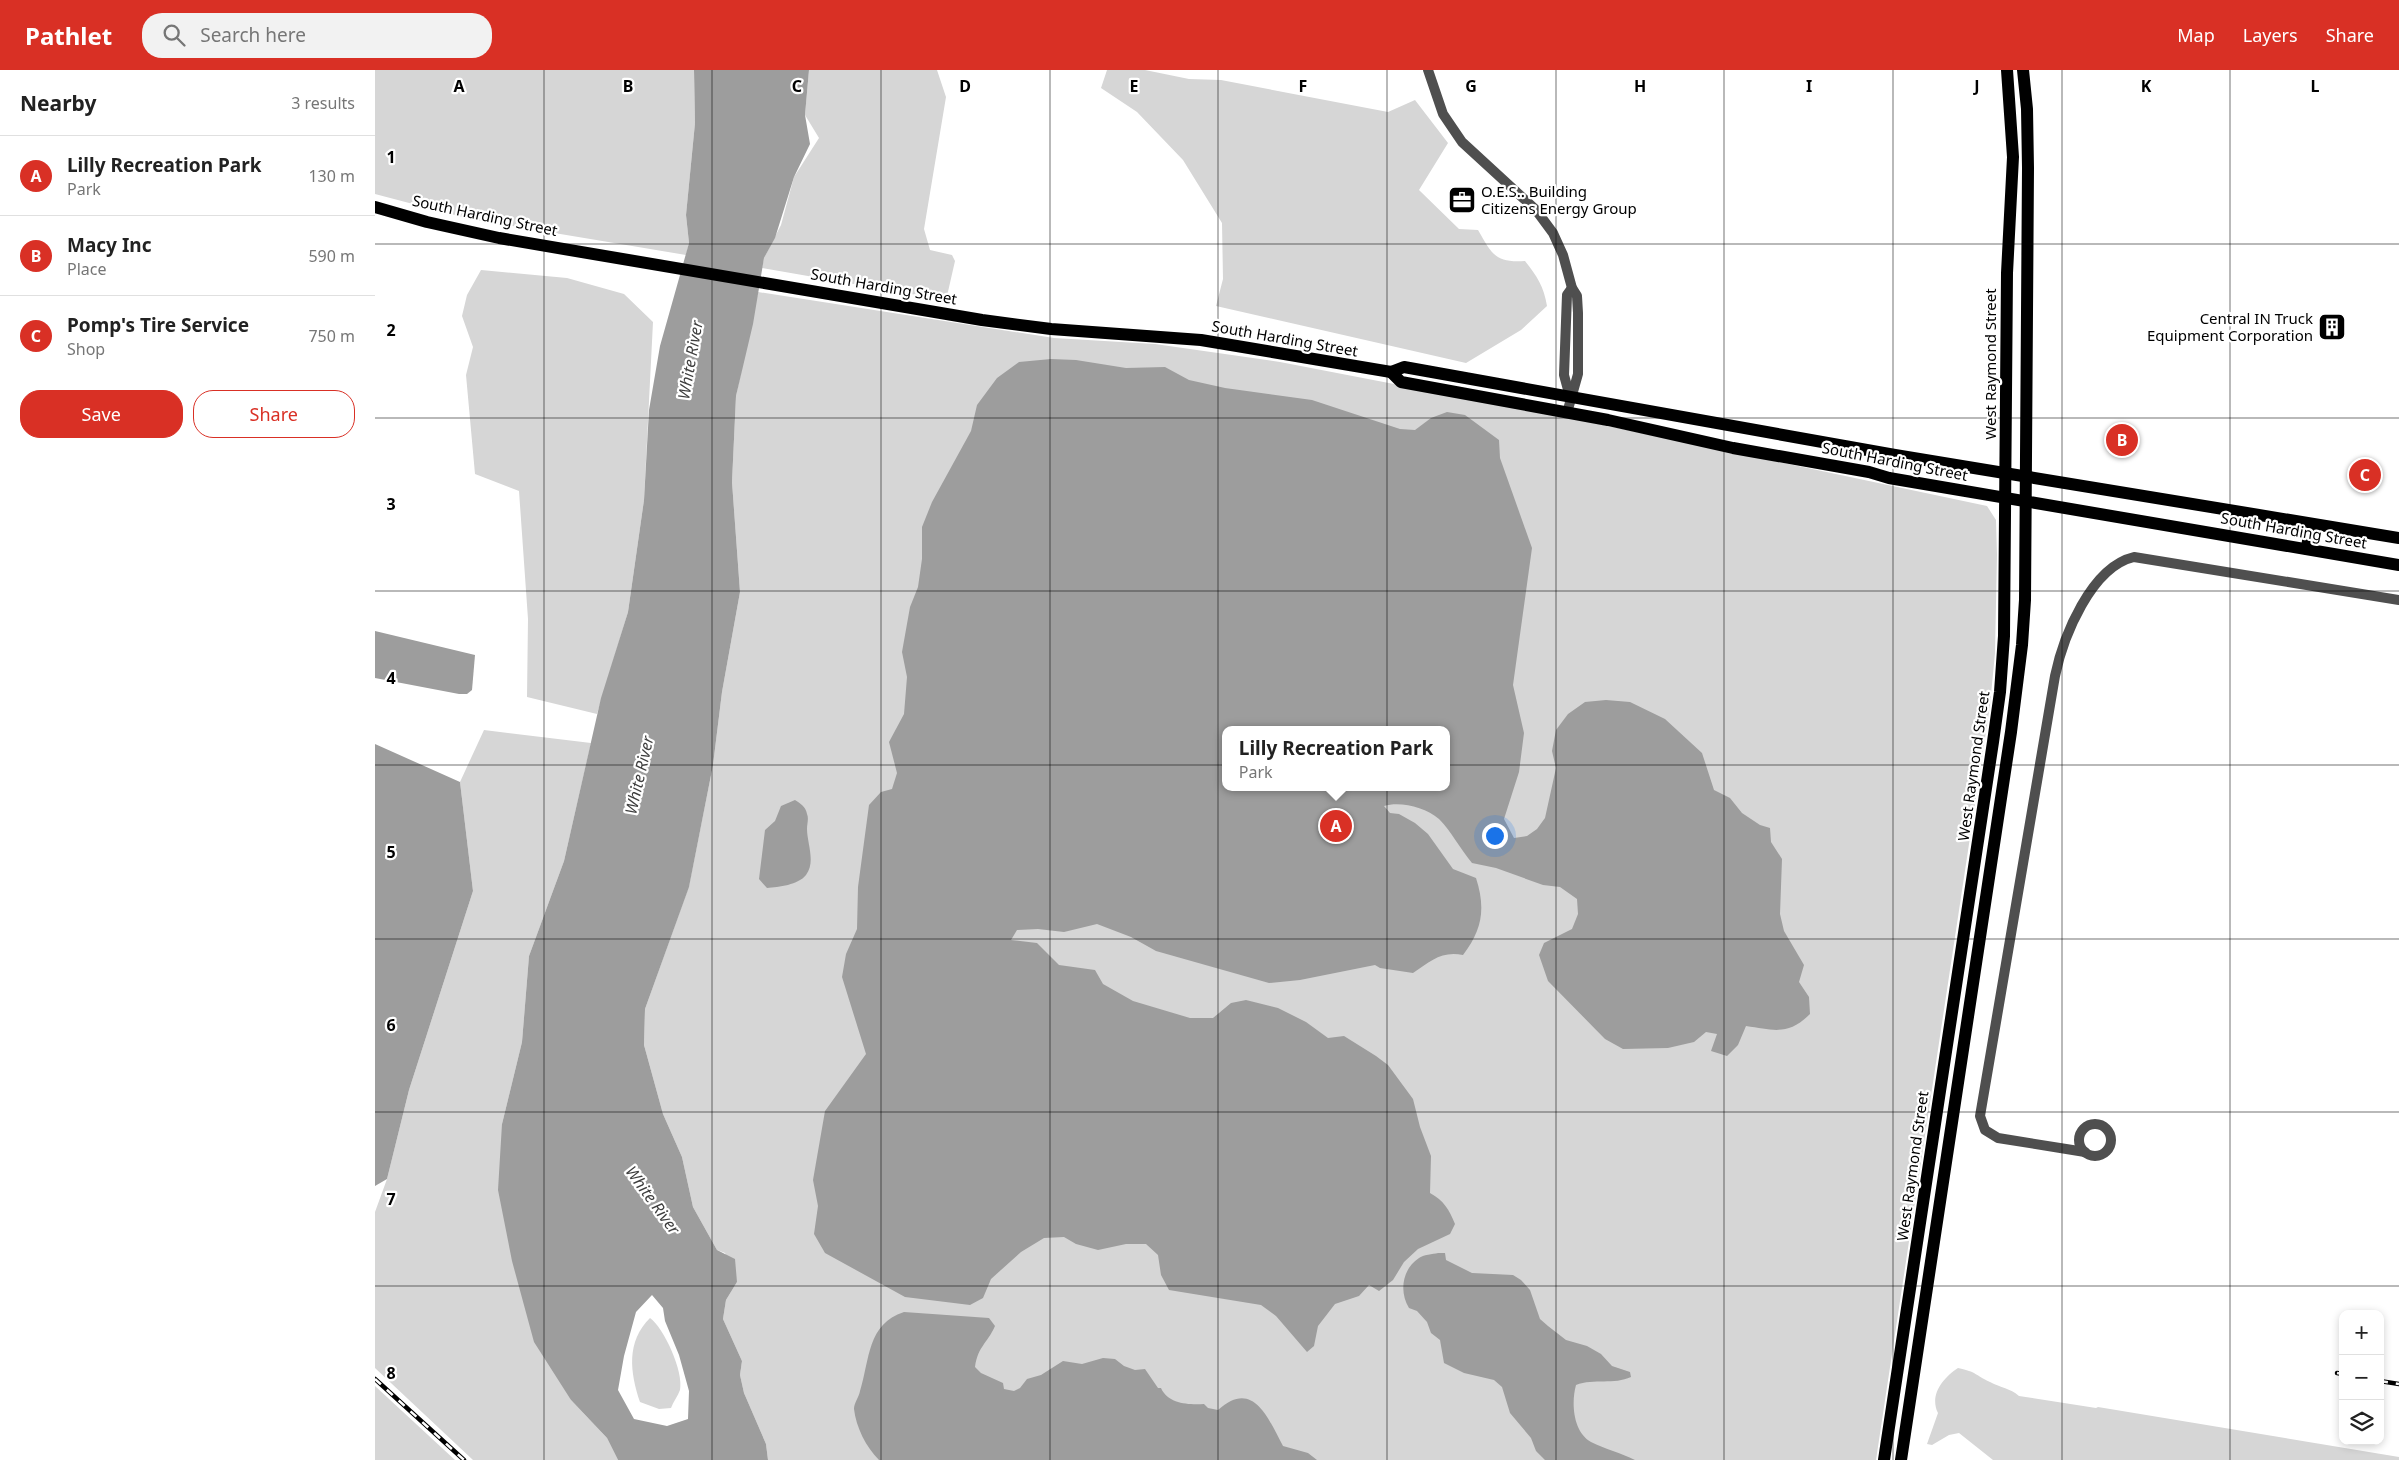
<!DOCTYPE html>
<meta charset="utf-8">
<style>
body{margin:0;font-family:"Noto Sans",sans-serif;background:#f2f2f2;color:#222}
.controls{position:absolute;right:15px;bottom:15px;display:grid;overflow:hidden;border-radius:10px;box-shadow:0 2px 8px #0003}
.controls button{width:45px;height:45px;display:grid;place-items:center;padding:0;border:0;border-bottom:1px solid #e0e0e0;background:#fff;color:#222;font:25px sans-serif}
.you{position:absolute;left:1119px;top:765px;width:18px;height:18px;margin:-12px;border:4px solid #fff;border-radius:50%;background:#1a73e8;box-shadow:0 0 0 8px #1a73e833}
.badge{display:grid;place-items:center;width:32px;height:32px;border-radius:50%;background:#d93025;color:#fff;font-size:16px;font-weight:700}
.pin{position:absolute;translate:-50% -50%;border:2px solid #fff;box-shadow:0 1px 5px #0006}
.popup{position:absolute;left:847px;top:656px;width:228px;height:65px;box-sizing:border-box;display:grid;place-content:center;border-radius:10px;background:#fff;filter:drop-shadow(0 1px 4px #0005);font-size:16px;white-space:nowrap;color:#767676}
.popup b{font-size:19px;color:#222}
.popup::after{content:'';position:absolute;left:50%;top:100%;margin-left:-10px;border:10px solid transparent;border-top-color:#fff}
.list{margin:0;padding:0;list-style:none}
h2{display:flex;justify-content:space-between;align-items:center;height:65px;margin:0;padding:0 20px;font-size:21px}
h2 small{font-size:16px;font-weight:400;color:#767676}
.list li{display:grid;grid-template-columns:32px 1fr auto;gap:15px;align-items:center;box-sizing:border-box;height:80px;padding:0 20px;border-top:1px solid #e0e0e0}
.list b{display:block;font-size:19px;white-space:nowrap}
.list p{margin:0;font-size:16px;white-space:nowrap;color:#767676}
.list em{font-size:16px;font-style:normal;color:#767676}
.actions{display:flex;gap:10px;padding:15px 20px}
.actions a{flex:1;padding:11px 0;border:1px solid #d93025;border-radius:20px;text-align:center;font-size:18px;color:#d93025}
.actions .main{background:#d93025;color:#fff}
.icon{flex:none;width:28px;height:28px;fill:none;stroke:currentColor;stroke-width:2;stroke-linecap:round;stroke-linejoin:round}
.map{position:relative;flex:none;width:2024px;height:1390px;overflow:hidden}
header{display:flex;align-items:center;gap:30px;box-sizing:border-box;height:70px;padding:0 25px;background:#d93025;color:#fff}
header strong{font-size:24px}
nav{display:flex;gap:28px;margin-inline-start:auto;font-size:18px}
.search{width:350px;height:45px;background:#f2f2f2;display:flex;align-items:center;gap:12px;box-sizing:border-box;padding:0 18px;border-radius:20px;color:#767676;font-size:19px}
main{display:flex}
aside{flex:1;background:#fff}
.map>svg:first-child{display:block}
.green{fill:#d6d6d6;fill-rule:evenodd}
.water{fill:#9d9d9d;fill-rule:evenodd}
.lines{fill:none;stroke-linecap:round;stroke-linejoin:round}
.minor{stroke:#4f4f4f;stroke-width:10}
.primary{stroke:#000;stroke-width:12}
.rail-casing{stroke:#000;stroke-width:4.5}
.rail{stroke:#fff;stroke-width:2.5;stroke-dasharray:8;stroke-linecap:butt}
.grid{fill:none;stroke:#000;stroke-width:1;stroke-opacity:0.55}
.labels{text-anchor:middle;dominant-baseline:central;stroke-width:4.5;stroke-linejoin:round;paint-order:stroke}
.poi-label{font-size:15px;fill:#000;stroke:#fff;text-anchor:start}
.street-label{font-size:15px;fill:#000;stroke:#fff}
.water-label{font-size:16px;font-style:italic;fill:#3e3e3e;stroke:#fff}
.grid-label{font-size:16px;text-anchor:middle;font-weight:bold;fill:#000;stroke:#fff;stroke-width:4.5;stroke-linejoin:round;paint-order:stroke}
</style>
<header>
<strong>Pathlet</strong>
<div class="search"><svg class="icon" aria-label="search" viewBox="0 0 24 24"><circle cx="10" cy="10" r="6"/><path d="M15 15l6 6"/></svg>Search here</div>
<nav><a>Map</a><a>Layers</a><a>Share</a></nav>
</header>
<main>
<aside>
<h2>Nearby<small>3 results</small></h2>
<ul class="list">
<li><span class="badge">A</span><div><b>Lilly Recreation Park</b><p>Park</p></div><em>130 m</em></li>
<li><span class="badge">B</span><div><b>Macy Inc</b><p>Place</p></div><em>590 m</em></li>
<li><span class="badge">C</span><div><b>Pomp's Tire Service</b><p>Shop</p></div><em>750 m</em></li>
</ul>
<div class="actions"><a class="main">Save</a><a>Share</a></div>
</aside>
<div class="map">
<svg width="2024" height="1390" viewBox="0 0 2024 1390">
<rect width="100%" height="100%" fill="#fff"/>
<g class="green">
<path d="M0,0H319L320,53L311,145L314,173L311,185L95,149L0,124Z"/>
<path d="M434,0H562L571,27L549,159L555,180L577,185L580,191L572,226L565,229L387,198L389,188L406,155L419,107L444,68L430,45Z"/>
<path d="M732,0H770L814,9L846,10L1013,42L1040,30L1073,73L1044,120L1084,159L1103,160C1117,184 1120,193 1150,191C1162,206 1169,217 1172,236L1146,260L1091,293L841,236L848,209L847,153L808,90L762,42L726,18Z"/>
<path d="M106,200L192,208L249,224L278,252L269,430L253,542L222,644L152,627L153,549L144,421L100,404L91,305L98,277L87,246L92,225Z"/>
<path d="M383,222L679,268L780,274L905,292L1200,349L1612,436L1621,450L1622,485L1620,583L1615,635L1501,1390H393L391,1374L369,1323L365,1305L367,1291L348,1249L351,1230L362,1212L350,1183L342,1180L318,1137L307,1087L288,1044L269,975L270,939L314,816L338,695L347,622L365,522L357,412L361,326ZM851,660H1071V717H851Z"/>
<path d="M109,660L216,673L189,791L154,886L147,972L127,1054L196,1330L232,1368L243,1390H98L0,1298V1142L12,1109L34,1020L98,821L85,712Z"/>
<path d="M275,1248C289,1258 309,1302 305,1320C303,1326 298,1332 296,1338L284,1339L265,1332C255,1302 251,1272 275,1248Z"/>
<path d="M1583,1298C1602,1302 1600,1305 1615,1312C1626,1318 1635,1318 1644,1326L1721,1338L1723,1337L2024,1387V1390H1618L1584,1363L1574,1365L1557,1375L1552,1374L1563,1343C1554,1325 1568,1308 1583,1298Z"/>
<path d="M0,1316L80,1390H0Z"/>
</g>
<g class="water">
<path d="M319,0H434L430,45L435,74L419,107L400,168L389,188L378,254L361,326L357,412L365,522L347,622L338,695L314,817L270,939L269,975L288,1044L307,1087L318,1137L342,1180L360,1189L362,1212L351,1230L348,1249L367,1291L365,1305L369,1323L391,1374L393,1390H243L232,1368L196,1330L159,1272L137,1191L123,1120L127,1054L147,972L154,886L189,791L226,628L253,542L269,430L274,340L285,276L314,173L311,145L320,53ZM277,1225L288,1238L290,1251L304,1285L314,1321L313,1349L292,1356L259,1349L243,1320L249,1286L261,1242Z"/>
<path d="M676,289L701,290L751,298L790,297L814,310L850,318L937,330L1025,359L1040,360L1056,348L1072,342L1090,345L1124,370L1125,388L1157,478L1138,615L1149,663L1144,702L1129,749L1139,768L1152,766L1162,759L1170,748L1181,698L1177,681L1181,660L1193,644L1210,632L1231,630L1255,632L1290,649L1327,683L1339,720L1355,728L1367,743L1385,755L1395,758L1396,772L1407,789L1405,844L1409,861L1429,895L1424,912L1434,927L1435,944C1413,966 1399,960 1371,956L1363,975L1352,986L1336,981L1342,964L1331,962L1319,972L1293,978L1248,979L1230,969L1173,911L1164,885L1169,873L1197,859L1203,844L1202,829L1185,817L1168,815L1121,798L1097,793C1086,780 1076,761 1064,749C1050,737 1025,731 1009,736L1015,743L1024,744L1040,753L1053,764L1078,799L1101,808C1111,839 1107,860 1088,885C1066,881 1056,891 1038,903L1005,898L1000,895L925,910L894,913L781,881L756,867L722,854L689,862L663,859L642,860L636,870L662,873L684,895L720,900L728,914L758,931L815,948H838L856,933L871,930L903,938L931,952L953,968L969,966L1001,986L1013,995L1038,1029L1045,1057L1056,1086L1055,1123C1069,1131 1074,1139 1080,1154L1075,1164L1043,1179L1029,1192L1018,1210L1004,1221L994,1215L984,1226L960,1234L943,1256L939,1276L932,1282L901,1246L886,1235L794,1220L786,1205L783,1185L771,1174H751L723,1180L701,1174L689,1167L669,1168L646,1182L616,1209L608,1228L595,1235L530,1227L450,1183L439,1164L443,1136L438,1110L450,1041L491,984L467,907L471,884L482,859L483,817L494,735L506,722L517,719L522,703L514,672L529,644L532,607L527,582L535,537L543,517L547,489V457L557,432L596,361L602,335L622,308L644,292ZM851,660H1071V717H851Z"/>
<path d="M0,561L100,585L97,620L92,624H84L0,608Z"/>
<path d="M0,674L85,712L98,821L34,1020L12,1109L0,1116Z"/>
<path d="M420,730C425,733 431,737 432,744C434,748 432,754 432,759C432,773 441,792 431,805C423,815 404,817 392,818L384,809L390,760L400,751L406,736Z"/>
<path d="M1063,1183H1070L1071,1190L1097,1203L1138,1205L1146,1210L1155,1220L1165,1249L1173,1256L1191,1270L1212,1276L1226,1284L1237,1296L1255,1302L1256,1307C1239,1315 1219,1308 1201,1315C1196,1333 1198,1362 1216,1372C1230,1379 1246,1383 1260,1390H1170L1161,1381L1156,1368L1135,1343L1127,1317L1119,1310L1089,1303L1069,1293L1065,1270L1056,1263L1052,1252L1042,1241L1034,1238C1024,1222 1027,1199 1044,1188C1048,1185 1058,1184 1063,1183Z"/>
<path d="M529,1242L614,1248L620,1256C612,1274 603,1276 600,1297L606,1303L628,1313L629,1319L639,1321L645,1318L652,1309L666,1305L688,1291L707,1294L728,1288L740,1289L749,1296L760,1300L770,1299L783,1318H786C793,1334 814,1335 829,1334L833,1338L843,1340C878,1308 893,1348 908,1376L933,1383L942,1390H504C491,1377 481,1357 479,1339C479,1333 484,1327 485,1321C495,1289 492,1254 529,1242Z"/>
</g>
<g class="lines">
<g class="minor">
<path d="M1053,0L1068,44L1087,72L1161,140L1178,163L1188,185L1197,218L1202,226L1203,243V304L1192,343"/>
<path d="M1195,327L1189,305L1192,225L1197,218"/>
<circle cx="1720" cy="1070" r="16"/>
<path d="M1710,1082L1623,1068L1610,1060L1605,1046L1680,606C1688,567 1716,497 1759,487L2024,530"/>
</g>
<g class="primary">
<path d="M0,137L52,152L124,168L607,250L676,259L826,270L1016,302L1029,297L1520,385L2024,468"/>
<path d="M1016,302L1026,312L1233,350L1358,378L1494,402L1514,408L2024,495"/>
<path d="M1932,479L1935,454"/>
<path d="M1509,1390L1618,672L1625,622L1629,566L1632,203L1638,87L1632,0"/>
<path d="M1526,1390L1636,662L1647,575L1650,530L1653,98L1652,39L1648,0"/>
</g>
<g class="rail-casing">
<g id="rail">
<path d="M1962,1303L1968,1304"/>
<path d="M0,1309L89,1390"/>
<path d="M2005,1311L2024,1314"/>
</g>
</g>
<use href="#rail" class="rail"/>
</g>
<path class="grid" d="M169,0V1390M337,0V1390M506,0V1390M675,0V1390M843,0V1390M1012,0V1390M1181,0V1390M1349,0V1390M1518,0V1390M1687,0V1390M1855,0V1390M0,174H2024M0,348H2024M0,521H2024M0,695H2024M0,869H2024M0,1042H2024M0,1216H2024"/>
<defs>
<g id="office-square" transform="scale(1.4375)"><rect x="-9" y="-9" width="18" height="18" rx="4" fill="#000" stroke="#fff"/><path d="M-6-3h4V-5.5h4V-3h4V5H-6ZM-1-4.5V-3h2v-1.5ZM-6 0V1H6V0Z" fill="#fff"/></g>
<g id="building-square" transform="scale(1.4375)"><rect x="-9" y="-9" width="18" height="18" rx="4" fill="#000" stroke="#fff"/><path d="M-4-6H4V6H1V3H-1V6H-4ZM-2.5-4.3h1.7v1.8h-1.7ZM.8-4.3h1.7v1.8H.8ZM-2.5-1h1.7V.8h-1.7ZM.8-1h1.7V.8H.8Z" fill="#fff"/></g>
</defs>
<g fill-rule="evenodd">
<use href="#office-square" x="1087" y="130"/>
<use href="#building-square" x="1957" y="257"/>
</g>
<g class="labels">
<g class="poi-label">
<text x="1106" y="121">O.E.S.. Building<tspan x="1106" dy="17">Citizens Energy Group</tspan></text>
<text x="1938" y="248" text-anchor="end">Central IN Truck<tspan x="1938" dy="17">Equipment Corporation</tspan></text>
</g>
<g class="street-label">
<text transform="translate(110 145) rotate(12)">South Harding Street</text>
<text transform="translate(509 216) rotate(10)">South Harding Street</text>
<text transform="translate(910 268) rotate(10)">South Harding Street</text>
<text transform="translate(1615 294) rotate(-90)">West Raymond Street</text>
<text transform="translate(1520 391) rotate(11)">South Harding Street</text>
<text transform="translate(1919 460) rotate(10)">South Harding Street</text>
<text transform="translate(1598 696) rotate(-82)">West Raymond Street</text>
<text transform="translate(1537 1096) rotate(-82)">West Raymond Street</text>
</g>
<g class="water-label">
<text transform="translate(315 290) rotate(-80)">White River</text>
<text transform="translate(264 705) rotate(-77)">White River</text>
<text transform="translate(278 1130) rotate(54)">White River</text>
</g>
</g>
<g class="grid-label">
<text x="84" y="22">A</text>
<text x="253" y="22">B</text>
<text x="422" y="22">C</text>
<text x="590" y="22">D</text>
<text x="759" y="22">E</text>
<text x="928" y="22">F</text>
<text x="1096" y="22">G</text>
<text x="1265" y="22">H</text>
<text x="1434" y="22">I</text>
<text x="1602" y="22">J</text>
<text x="1771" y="22">K</text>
<text x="1940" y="22">L</text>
<text x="16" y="93">1</text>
<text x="16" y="266">2</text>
<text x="16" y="440">3</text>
<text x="16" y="614">4</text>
<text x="16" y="788">5</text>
<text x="16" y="961">6</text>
<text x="16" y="1135">7</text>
<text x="16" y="1309">8</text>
</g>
</svg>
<div class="controls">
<button>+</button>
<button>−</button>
<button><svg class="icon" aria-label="layers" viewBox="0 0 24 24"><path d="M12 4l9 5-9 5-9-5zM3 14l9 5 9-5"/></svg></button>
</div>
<div class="you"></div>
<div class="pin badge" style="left:961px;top:756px">A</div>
<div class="popup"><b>Lilly Recreation Park</b>Park</div>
<div class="pin badge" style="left:1747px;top:370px">B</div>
<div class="pin badge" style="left:1990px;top:405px">C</div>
</div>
</main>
